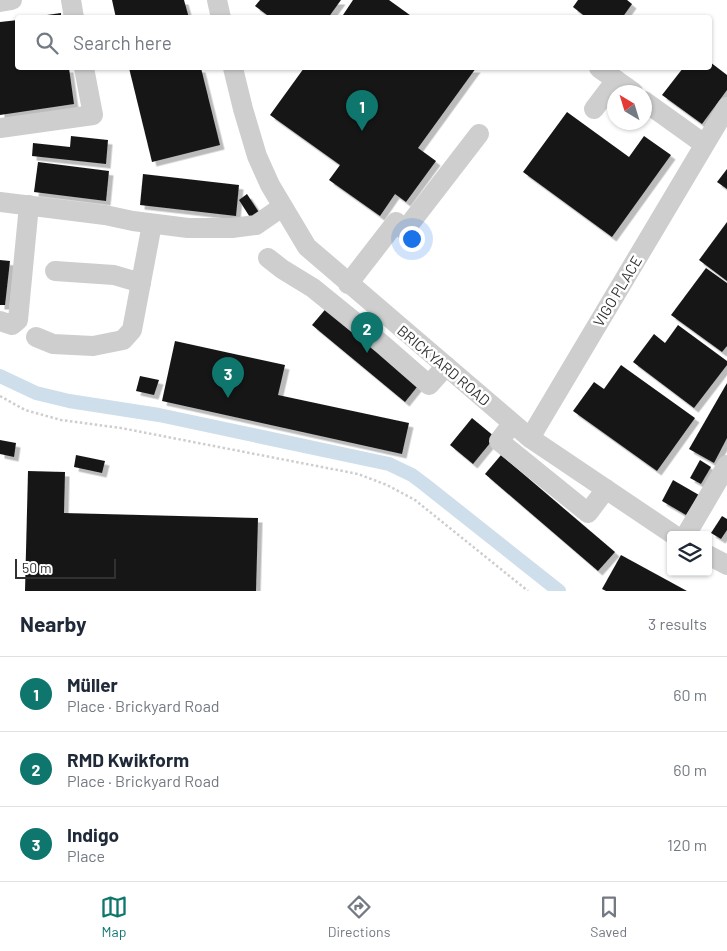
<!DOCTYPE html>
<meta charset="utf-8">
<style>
body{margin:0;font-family:Barlow,sans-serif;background:#f6f6f7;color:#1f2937}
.controls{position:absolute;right:15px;bottom:15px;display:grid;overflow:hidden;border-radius:5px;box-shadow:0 1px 4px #0004}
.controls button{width:45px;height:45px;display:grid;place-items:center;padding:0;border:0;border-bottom:1px solid #e0e1e3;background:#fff;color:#1f2937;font:25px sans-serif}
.compass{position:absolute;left:607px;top:85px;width:45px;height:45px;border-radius:50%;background:#fff;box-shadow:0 1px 4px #0004;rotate:322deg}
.scale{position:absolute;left:15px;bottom:12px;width:101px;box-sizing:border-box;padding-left:5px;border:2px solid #313131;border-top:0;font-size:14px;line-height:18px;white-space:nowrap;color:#313131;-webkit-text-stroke:4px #fff;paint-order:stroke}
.you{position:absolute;left:411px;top:238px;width:18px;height:18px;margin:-12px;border:4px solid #fff;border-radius:50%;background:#1a73e8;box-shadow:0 0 0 8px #1a73e833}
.badge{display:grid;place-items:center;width:32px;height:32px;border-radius:50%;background:#0f766e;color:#fff;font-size:16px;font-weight:700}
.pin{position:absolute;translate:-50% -41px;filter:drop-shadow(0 1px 2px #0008)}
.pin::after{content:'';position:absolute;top:26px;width:18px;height:15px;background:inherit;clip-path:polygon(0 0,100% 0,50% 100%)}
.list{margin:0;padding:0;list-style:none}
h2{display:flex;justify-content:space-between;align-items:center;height:65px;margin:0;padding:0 20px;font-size:21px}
h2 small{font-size:16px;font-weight:400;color:#747a83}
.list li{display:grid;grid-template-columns:32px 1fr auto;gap:15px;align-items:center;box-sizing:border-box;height:75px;padding:0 20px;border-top:1px solid #e0e1e3}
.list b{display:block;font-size:19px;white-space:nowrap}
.list p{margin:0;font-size:16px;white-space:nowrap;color:#747a83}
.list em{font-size:16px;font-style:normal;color:#747a83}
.icon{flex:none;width:28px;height:28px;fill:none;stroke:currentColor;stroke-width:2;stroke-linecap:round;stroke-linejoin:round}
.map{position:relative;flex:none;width:727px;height:591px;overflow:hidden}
.search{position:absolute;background:#fff;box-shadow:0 1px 4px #0004;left:15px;right:15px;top:15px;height:55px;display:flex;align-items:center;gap:12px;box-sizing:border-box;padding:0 18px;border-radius:5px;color:#747a83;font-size:19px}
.sheet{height:290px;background:#fff}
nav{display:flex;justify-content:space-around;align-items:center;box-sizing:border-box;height:70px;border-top:1px solid #e0e1e3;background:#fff;font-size:14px;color:#747a83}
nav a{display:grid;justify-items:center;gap:2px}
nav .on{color:#0f766e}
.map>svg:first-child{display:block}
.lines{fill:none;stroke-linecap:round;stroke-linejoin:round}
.canal{stroke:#cedeeb;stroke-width:14}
.building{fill:#181818;filter:url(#shadow)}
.path{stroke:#cecece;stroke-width:2.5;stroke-dasharray:2.5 2.5;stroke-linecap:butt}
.minor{stroke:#cecece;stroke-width:20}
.labels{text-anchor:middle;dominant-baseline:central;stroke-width:5;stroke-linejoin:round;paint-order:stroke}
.street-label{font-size:15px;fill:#313131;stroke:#fff}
</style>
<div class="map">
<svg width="727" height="591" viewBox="0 0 727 591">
<defs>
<filter id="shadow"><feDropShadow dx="4.5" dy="4.5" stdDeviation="0" flood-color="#0004"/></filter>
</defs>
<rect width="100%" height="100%" fill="#fff"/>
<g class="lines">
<path class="canal" d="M0,376L36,393L69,401L159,415L389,464L412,475L424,484L559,591"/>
</g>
<g class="building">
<path d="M112,0H184L189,18H116Z"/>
<path d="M260,0H341L328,18H271L255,6Z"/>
<path d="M353,0H389L414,18H341Z"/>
<path d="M578,0H627L632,4L622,18H587L573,7Z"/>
<path d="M61,13V18H40V16Z"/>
<path d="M18,20V68H69L74,104L0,115V22Z"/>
<path d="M710,62L727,75V90L702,124L662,95L683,68H710Z"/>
<path d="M129,68H201L220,145L152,162Z"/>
<path d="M304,68H476L418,148L436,161L406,202L395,194L380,216L329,180L340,165L270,115Z"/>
<path d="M567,112L629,157L644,136L671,155L612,237L523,172Z"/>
<path d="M71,136L108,140L106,164L32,156L33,143L70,147Z"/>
<path d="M38,162L109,171L106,201L34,192Z"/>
<path d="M727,169V189L717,182Z"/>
<path d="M143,174L239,185L236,216L140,205Z"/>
<path d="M247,194L262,217L253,222L239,200Z"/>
<path d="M727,222V281L699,260Z"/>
<path d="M0,260L10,261L5,305H0Z"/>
<path d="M706,268L727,283V346L722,352L671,315Z"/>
<path d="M329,305L421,382L405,402L312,325Z"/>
<path d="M678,325L727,361V365L694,408L633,362L654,334L665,343Z"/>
<path d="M175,341L285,365L278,395L409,423L402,454L162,401Z"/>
<path d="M621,365L695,418L657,471L573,411L594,382L604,389Z"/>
<path d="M140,376L159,380L154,395L136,391Z"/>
<path d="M727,383V438L714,463L689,449Z"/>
<path d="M472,418L495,437L473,464L450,445Z"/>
<path d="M0,440L16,443L14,457L0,454Z"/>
<path d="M76,455L105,461L102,473L74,467Z"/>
<path d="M501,455L615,552L598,571L485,474Z"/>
<path d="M700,460L711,467L701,484L690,478Z"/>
<path d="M28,471L65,472L64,513L258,518L256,591H25Z"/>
<path d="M673,480L699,495L686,515L662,501Z"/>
<path d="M722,516L727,519V530L721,539L711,533Z"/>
<path d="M621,555L687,591H606L602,589Z"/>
</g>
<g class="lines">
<path class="path" d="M0,396L25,410L61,420L121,428L358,474L387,485L415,500L528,591"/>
<g class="minor">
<path d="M71,0L74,18"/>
<path d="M217,0L221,18"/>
<path d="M0,2L12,0"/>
<path d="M233,68L243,109L257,156L270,185L307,247L530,438L674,535"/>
<path d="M599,68L633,92"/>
<path d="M644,101L704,144"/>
<path d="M594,109L616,80"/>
<path d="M0,128L93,115L84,68"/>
<path d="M0,202L105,215L133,221L188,228H232L256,225L282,207"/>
<path d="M268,258L282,269L313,288L382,344L429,385L446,366"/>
<path d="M55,271L114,275L141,283"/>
<path d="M348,284L396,222L405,230L479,134"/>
<path d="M0,321L12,325L18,320L29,205"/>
<path d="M36,337L53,344L93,346L123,340L132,330L152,224"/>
<path d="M512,424L499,441L588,513L606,489"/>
<path d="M530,438L727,107"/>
<path d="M686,535L727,465"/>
<path d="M708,555L727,565"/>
</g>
</g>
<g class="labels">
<g class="street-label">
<text transform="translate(617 291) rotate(-59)">VIGO PLACE</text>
<text transform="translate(444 365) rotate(40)">BRICKYARD ROAD</text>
</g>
</g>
</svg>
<div class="controls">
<button><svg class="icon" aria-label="layers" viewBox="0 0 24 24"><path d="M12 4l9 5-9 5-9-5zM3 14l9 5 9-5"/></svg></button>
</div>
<svg class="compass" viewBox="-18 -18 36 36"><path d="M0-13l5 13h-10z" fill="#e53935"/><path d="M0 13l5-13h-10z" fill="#747a83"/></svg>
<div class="scale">50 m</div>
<div class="you"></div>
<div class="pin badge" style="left:362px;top:131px">1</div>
<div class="pin badge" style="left:367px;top:353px">2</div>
<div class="pin badge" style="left:228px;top:398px">3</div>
<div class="search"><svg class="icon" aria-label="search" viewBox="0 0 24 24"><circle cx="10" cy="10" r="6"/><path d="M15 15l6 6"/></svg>Search here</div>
</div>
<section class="sheet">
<h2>Nearby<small>3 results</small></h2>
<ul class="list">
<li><span class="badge">1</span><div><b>Müller</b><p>Place · Brickyard Road</p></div><em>60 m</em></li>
<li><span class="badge">2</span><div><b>RMD Kwikform</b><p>Place · Brickyard Road</p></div><em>60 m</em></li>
<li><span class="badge">3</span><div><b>Indigo</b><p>Place</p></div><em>120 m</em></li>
</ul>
</section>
<nav>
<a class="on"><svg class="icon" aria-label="map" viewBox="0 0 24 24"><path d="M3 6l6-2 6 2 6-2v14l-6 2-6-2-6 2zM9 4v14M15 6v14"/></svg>Map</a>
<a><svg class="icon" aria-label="directions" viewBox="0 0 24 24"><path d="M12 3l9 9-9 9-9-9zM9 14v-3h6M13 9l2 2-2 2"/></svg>Directions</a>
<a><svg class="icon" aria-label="saved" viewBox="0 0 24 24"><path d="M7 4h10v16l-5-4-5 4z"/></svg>Saved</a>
</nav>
